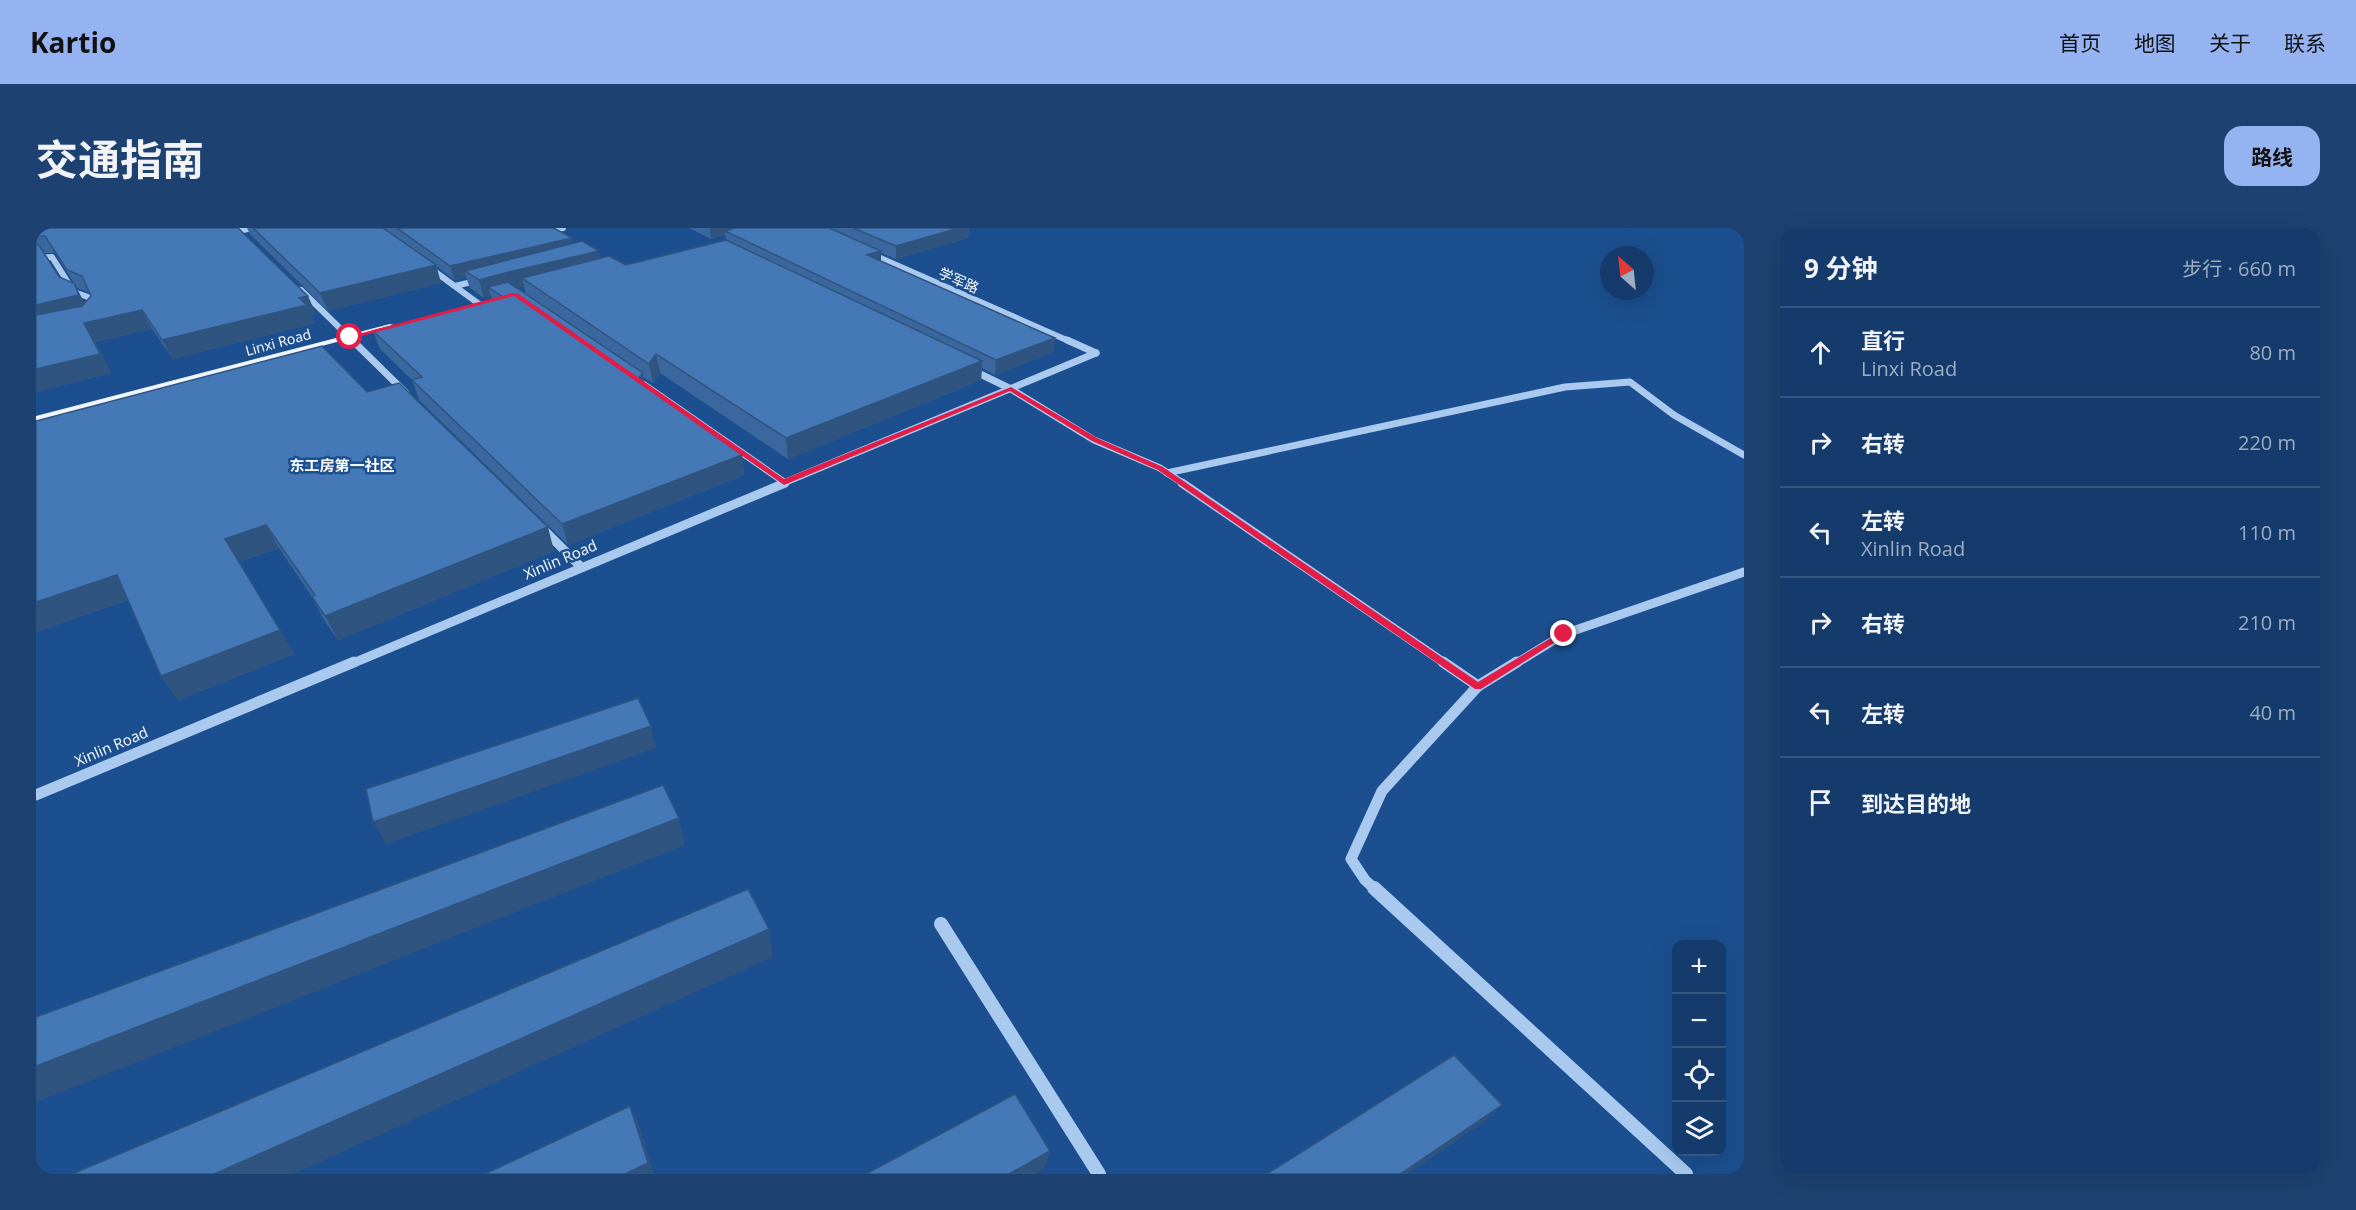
<!DOCTYPE html>
<html lang="zh">
<meta charset="utf-8">
<style>
body{margin:0;font-family:"Open Sans","Noto Sans SC",sans-serif;background:#1d4271;color:#f1f3f6}
.controls{position:absolute;right:18px;bottom:18px;display:grid;overflow:hidden;border-radius:12px;box-shadow:0 6px 24px #0002}
.controls button{width:54px;height:54px;display:grid;place-items:center;padding:0;border:0;border-bottom:2px solid #33557e;background:#143b6b;color:#f1f3f6;font:30px sans-serif}
.compass{position:absolute;left:1564px;top:18px;width:54px;height:54px;border-radius:50%;background:#143b6b;box-shadow:0 6px 24px #0002;rotate:333deg}
.stop{position:absolute;width:18px;height:18px;margin:-14px;border:4px solid #e11d48;border-radius:50%;background:#fff}
.stop.end{background:#e11d48;border-color:#fff;box-shadow:0 2px 6px #0008}
.list{margin:0;padding:0;list-style:none}
h2{display:flex;justify-content:space-between;align-items:center;height:78px;margin:0;padding:0 24px;font-size:26px}
h2 small{font-size:20px;font-weight:400;color:#9dadc1}
.list li{display:grid;grid-template-columns:39px 1fr auto;gap:18px;align-items:center;box-sizing:border-box;height:90px;padding:0 24px;border-top:2px solid #33557e}
.list b{display:block;font-size:22px;white-space:nowrap}
.list p{margin:0;font-size:20px;white-space:nowrap;color:#9dadc1}
.list em{font-size:20px;font-style:normal;color:#9dadc1}
.icon{flex:none;width:33px;height:33px;fill:none;stroke:currentColor;stroke-width:2;stroke-linecap:round;stroke-linejoin:round}
.map{position:relative;flex:none;width:1708px;height:946px;overflow:hidden;border-radius:18px}
header{display:flex;align-items:center;gap:36px;box-sizing:border-box;height:84px;padding:0 30px;background:#95b2f1;color:#111}
header strong{font-size:28px}
nav{display:flex;gap:33px;margin-inline-start:auto;font-size:21px}
.intro{display:flex;align-items:center;justify-content:space-between;box-sizing:border-box;height:144px;padding:0 36px}
h1{margin:0;font-size:42px}
.button{padding:15px 27px;border-radius:18px;background:#95b2f1;color:#111;font-size:21px;font-weight:700}
main{display:flex;gap:36px;padding:0 36px}
aside{flex:1;background:#143b6b;border-radius:18px;box-shadow:0 6px 24px #0002}
.map>svg:first-child{display:block}
.lines{fill:none;stroke-linecap:round;stroke-linejoin:round}
.minor-far4{stroke:#a9c9ee;stroke-width:6}
.minor-far3{stroke:#a9c9ee;stroke-width:7}
.minor-far2{stroke:#a9c9ee;stroke-width:9}
.minor-far1{stroke:#a9c9ee;stroke-width:11}
.minor{stroke:#a9c9ee;stroke-width:14}
.major{fill:#f0f6ff;fill-rule:evenodd}
.wall{fill:#3a679d;fill-rule:evenodd}
.shaded-wall{fill:#305480}
.building{fill:#4478b7;stroke:#305480;stroke-width:1.5}
.route{fill:#e11d48}
.labels{text-anchor:middle;dominant-baseline:central;stroke-width:5;stroke-linejoin:round;paint-order:stroke}
.far-street-label{font-size:14px;fill:#fff;stroke:#1b4f8f}
.far-quarter-label{font-size:15px;font-weight:bold;fill:#fff;stroke:#1b4f8f}
.street-label{font-size:15px;fill:#fff;stroke:#1b4f8f}
</style>
<header>
<strong>Kartio</strong>
<nav><a>首页</a><a>地图</a><a>关于</a><a>联系</a></nav>
</header>
<div class="intro"><h1>交通指南</h1><a class="button">路线</a></div>
<main>
<div class="map">
<svg width="1708" height="946" viewBox="0 0 1708 946">
<rect width="100%" height="100%" fill="#1b4f8f"/>
<g class="lines">
<g class="minor-far4">
<path d="M203,3L216,0"/>
<path d="M514,3L527,0"/>
<path d="M833,25L1035,114"/>
<path d="M0,30L16,29L38,64L52,69L58,82"/>
<path d="M390,37L443,76"/>
<path d="M419,58L444,52"/>
<path d="M265,62L318,114"/>
</g>
<g class="minor-far3">
<path d="M316,112L370,165"/>
<path d="M1031,112L1060,125"/>
<path d="M934,141L975,161L1058,212L1124,240L1148,256"/>
<path d="M597,149L748,254"/>
<path d="M1131,245L1529,159L1594,154L1638,187L1708,227"/>
<path d="M745,256L1060,125"/>
</g>
<g class="minor-far2">
<path d="M1146,255L1410,436"/>
<path d="M504,298L544,338"/>
<path d="M315,436L749,255"/>
<path d="M1479,436L1528,406L1708,344"/>
</g>
<g class="minor-far1">
<path d="M1442,458L1481,434"/>
<path d="M0,567L318,434"/>
<path d="M1340,662L1329,652L1315,631L1346,563L1442,458L1407,434"/>
</g>
<g class="minor">
<path d="M1338,660L1650,946"/>
<path d="M905,696L1063,946"/>
</g>
<path class="major" d="M354,96L361,98L0,194V188Z"/>
</g>
<g class="wall">
<path d="M0,0L280,86L275,87L279,95L137,131L116,101L59,114L75,145L0,164ZM8,25H19L41,60L53,64L55,68L49,75L23,49Z"/>
<path d="M211,0H347L381,24L350,2V0H518L537,16L565,30L590,37L690,12L689,7L675,11L653,0H933L932,10L860,31L845,25V33L1019,110L1017,124L959,147L946,140L945,152L752,231L624,145L617,155L607,149L609,158L706,227L708,247L532,317L383,172L376,152L344,121L337,103L456,72L455,68L448,70L434,60L430,49L418,52L400,38L405,55L292,83L214,6ZM488,58L490,66L482,60Z"/>
<path d="M331,164L518,323L302,412L288,392L276,369L243,320L203,334L258,426L142,472L125,448L92,372L0,404V193Z"/>
</g>
<g class="shaded-wall">
<path d="M674,0H718L689,3V7L675,11Z"/>
<path d="M923,0H933L932,10L860,31V18Z"/>
<path d="M536,10L538,23L429,43L430,49L418,52L414,38Z"/>
<path d="M563,23L566,39L486,50L488,58L477,61L452,59L455,68L448,70L443,52L473,44Z"/>
<path d="M845,23V36L831,27Z"/>
<path d="M400,37L405,55L292,83L284,65Z"/>
<path d="M38,55L54,85L0,98V77Z"/>
<path d="M272,68L280,86L275,87L279,95L137,131L126,112Z"/>
<path d="M106,82L116,101L59,114L75,145L0,164V141L48,95Z"/>
<path d="M1019,110L1017,124L959,147L960,132Z"/>
<path d="M620,126L624,145L617,155L613,136Z"/>
<path d="M946,133L945,152L752,231L750,210Z"/>
<path d="M607,145L610,165L601,152Z"/>
<path d="M706,227L708,247L532,317L526,296Z"/>
<path d="M230,297L243,320L202,334L189,311Z"/>
<path d="M512,299L518,323L302,412L289,388Z"/>
<path d="M81,347L97,370L0,404V374Z"/>
<path d="M244,402L258,426L142,472L125,448Z"/>
<path d="M615,498L620,520L350,616L337,594Z"/>
<path d="M643,590L649,617L0,874V838Z"/>
<path d="M733,701L737,729L257,946H178Z"/>
<path d="M1466,877L1446,895L1372,946H1364Z"/>
<path d="M594,878L603,897L618,946H589Z"/>
<path d="M1014,923L1008,941L999,946H973Z"/>
</g>
<g class="building">
<path d="M0,0H202L272,68L263,70L271,77L126,112L106,82L48,95L64,126L0,141V87L46,78L55,68L46,48L31,42L9,8H0Z"/>
<path d="M217,0H347L400,37L284,65Z"/>
<path d="M361,0H518L536,10L414,38Z"/>
<path d="M699,0H793L845,23L831,27L1019,110L960,132L689,3Z"/>
<path d="M817,0H923L860,18Z"/>
<path d="M690,12L946,133L750,210L620,126L613,136L486,50L573,28L590,37Z"/>
<path d="M546,13L563,23L473,44L443,52L429,43Z"/>
<path d="M0,17H3L23,49L38,55L43,67L0,77Z"/>
<path d="M472,54L607,145L601,152L706,227L526,296L376,152L386,149L337,103L467,69L452,59Z"/>
<path d="M286,118L331,164L363,155L512,299L289,388L276,369L279,367L230,297L189,311L244,402L125,448L81,347L0,374V193Z"/>
<path d="M602,470L615,498L337,594L330,561Z"/>
<path d="M627,557L643,590L0,838V789Z"/>
<path d="M712,661L733,701L178,946H36Z"/>
<path d="M1418,827L1466,877L1364,946H1231Z"/>
<path d="M979,866L1014,923L973,946H830Z"/>
<path d="M594,878L612,935L589,946H449Z"/>
</g>
<path class="route" d="M477,65H481L748,251L975,159L1061,210L1127,239L1442,454L1525,404L1532,406L1445,461H1439L1122,242L1056,213L974,163L748,257L478,68L314,111L311,109Z"/>
<g class="labels">
<g class="far-street-label">
<text transform="translate(923 52) rotate(24)">学军路</text>
<text transform="translate(242 114) rotate(-15)">Linxi Road</text>
</g>
<g class="far-quarter-label">
<text x="306" y="237">东工房第一社区</text>
</g>
<g class="street-label">
<text transform="translate(524 331) rotate(-23)">Xinlin Road</text>
<text transform="translate(75 518) rotate(-23)">Xinlin Road</text>
</g>
</g>
</svg>
<div class="controls">
<button>+</button>
<button>−</button>
<button><svg class="icon" aria-label="locate" viewBox="0 0 24 24"><circle cx="12" cy="12" r="6"/><path d="M12 2v4M12 18v4M2 12h4M18 12h4"/></svg></button>
<button><svg class="icon" aria-label="layers" viewBox="0 0 24 24"><path d="M12 4l9 5-9 5-9-5zM3 14l9 5 9-5"/></svg></button>
</div>
<svg class="compass" viewBox="-18 -18 36 36"><path d="M0-13l5 13h-10z" fill="#e53935"/><path d="M0 13l5-13h-10z" fill="#9dadc1"/></svg>
<div class="stop" style="left:314px;top:109px"></div>
<div class="stop end" style="left:1528px;top:406px"></div>
</div>
<aside>
<h2>9 分钟<small>步行 · 660 m</small></h2>
<ul class="list">
<li><svg class="icon" aria-label="ahead" viewBox="0 0 24 24"><path d="M12 20V5M6 11l6-6 6 6"/></svg><div><b>直行</b><p>Linxi Road</p></div><em>80 m</em></li>
<li><svg class="icon" aria-label="right" viewBox="0 0 24 24"><path d="M7 20v-9h11M14 6l5 5-5 5"/></svg><div><b>右转</b></div><em>220 m</em></li>
<li><svg class="icon" aria-label="left" viewBox="0 0 24 24"><path d="M17 20v-9H6M10 6l-5 5 5 5"/></svg><div><b>左转</b><p>Xinlin Road</p></div><em>110 m</em></li>
<li><svg class="icon" aria-label="right" viewBox="0 0 24 24"><path d="M7 20v-9h11M14 6l5 5-5 5"/></svg><div><b>右转</b></div><em>210 m</em></li>
<li><svg class="icon" aria-label="left" viewBox="0 0 24 24"><path d="M17 20v-9H6M10 6l-5 5 5 5"/></svg><div><b>左转</b></div><em>40 m</em></li>
<li><svg class="icon" aria-label="arrive" viewBox="0 0 24 24"><path d="M6 21V4h12l-3 4 3 4H6"/></svg><div><b>到达目的地</b></div></li>
</ul>
</aside>
</main>
